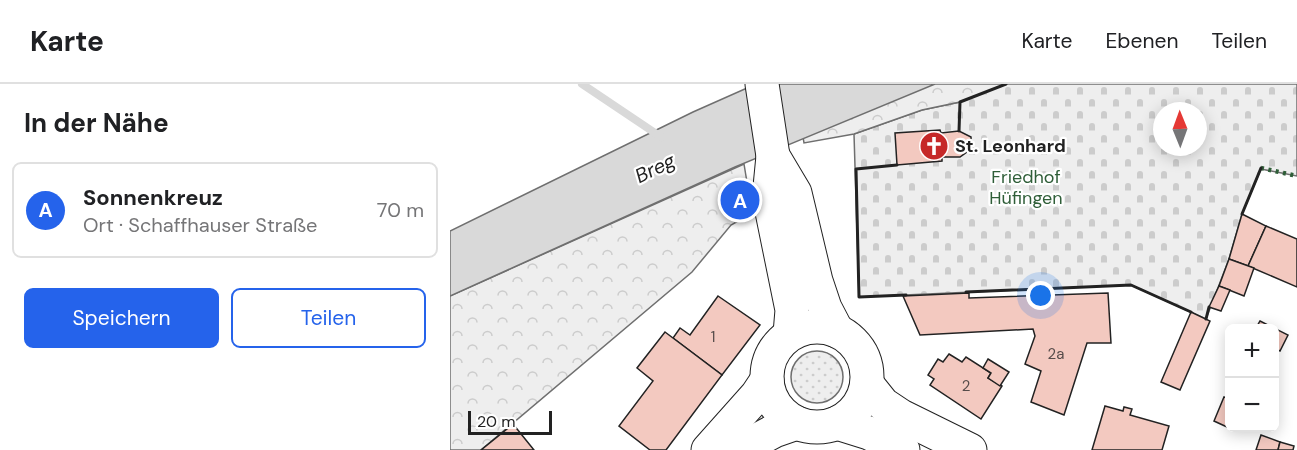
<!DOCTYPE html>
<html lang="de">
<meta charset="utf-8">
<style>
body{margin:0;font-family:"DM Sans",sans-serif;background:#f6f6f6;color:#202124}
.controls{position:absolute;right:18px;bottom:18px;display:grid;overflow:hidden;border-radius:9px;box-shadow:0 3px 15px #0003}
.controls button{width:54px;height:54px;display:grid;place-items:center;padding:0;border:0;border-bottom:2px solid #e0e0e0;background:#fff;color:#202124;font:30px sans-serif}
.compass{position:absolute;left:703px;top:18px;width:54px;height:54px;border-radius:50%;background:#fff;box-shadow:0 3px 15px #0003;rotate:359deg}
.scale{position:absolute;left:18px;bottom:15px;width:84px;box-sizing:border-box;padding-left:6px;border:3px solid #222;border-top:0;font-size:16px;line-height:21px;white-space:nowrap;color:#222;-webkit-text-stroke:4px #fff;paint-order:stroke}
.you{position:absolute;left:591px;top:212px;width:21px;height:21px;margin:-15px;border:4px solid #fff;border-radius:50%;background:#1a73e8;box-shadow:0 0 0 9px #1a73e833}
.badge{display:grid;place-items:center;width:39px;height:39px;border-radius:50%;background:#2563eb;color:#fff;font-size:20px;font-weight:700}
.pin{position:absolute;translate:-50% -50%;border:3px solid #fff;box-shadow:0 2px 6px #0006}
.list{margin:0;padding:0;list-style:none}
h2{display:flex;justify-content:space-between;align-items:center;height:78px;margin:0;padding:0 24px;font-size:26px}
h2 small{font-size:20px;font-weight:400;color:#757577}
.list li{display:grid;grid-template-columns:39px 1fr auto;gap:18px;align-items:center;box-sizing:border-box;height:96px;margin:0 12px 12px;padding:0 12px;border:2px solid #e0e0e0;border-radius:9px}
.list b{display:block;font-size:22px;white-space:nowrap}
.list p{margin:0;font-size:20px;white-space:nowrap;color:#757577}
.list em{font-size:20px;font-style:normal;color:#757577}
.actions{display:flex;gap:12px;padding:18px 24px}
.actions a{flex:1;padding:14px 0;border:2px solid #2563eb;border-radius:9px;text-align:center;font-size:21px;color:#2563eb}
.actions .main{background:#2563eb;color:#fff}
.map{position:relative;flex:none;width:847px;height:366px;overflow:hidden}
header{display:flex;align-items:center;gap:36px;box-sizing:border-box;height:84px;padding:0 30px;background:#fff;border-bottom:2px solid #e0e0e0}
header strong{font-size:28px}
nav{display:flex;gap:33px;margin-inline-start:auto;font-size:21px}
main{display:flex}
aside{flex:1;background:#fff}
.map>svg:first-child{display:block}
.grass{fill:url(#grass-dots);stroke:#6f6f6f;stroke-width:1.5}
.cemetery{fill:url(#cemetery-stones);stroke:#6f6f6f;stroke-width:1.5;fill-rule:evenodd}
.park{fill:url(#park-crowns);stroke:#6f6f6f;stroke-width:1.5}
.water{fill:#d9d9d9;stroke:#6f6f6f;stroke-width:1.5}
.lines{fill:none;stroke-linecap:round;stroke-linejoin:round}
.stream{stroke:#d9d9d9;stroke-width:8}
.building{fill:#f3c9c0;stroke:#222;stroke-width:1.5}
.secondary-casing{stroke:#222;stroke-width:35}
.secondary{stroke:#fff;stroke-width:33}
.hedge{stroke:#2f5e38;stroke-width:4.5;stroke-dasharray:3 4.5;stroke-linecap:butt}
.wall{stroke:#222;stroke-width:3}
.labels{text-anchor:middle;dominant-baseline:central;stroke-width:4.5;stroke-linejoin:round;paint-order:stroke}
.number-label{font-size:15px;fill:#564c4a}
.poi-label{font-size:18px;font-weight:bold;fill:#222;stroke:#fff;text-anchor:start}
.park-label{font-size:18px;fill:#2f5e38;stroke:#fff}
.water-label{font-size:20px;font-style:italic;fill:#222;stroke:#fff}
</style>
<header>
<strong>Karte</strong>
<nav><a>Karte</a><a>Ebenen</a><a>Teilen</a></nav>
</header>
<main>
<aside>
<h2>In der Nähe<small></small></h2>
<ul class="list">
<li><span class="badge">A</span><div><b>Sonnenkreuz</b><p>Ort · Schaffhauser Straße</p></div><em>70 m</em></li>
</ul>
<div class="actions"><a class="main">Speichern</a><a>Teilen</a></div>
</aside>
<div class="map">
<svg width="847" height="366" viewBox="0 0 847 366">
<defs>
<pattern id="grass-dots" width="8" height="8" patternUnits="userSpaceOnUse" patternTransform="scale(1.5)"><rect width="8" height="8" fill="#eee"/><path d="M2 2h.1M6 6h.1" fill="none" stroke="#ccc" stroke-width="1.8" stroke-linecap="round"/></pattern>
<pattern id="cemetery-stones" width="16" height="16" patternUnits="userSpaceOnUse" patternTransform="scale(1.5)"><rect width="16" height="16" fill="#eee"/><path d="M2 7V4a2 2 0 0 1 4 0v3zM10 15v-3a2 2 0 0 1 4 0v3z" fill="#ccc"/></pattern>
<pattern id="park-crowns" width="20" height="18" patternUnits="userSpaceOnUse" patternTransform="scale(1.5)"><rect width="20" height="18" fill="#eee"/><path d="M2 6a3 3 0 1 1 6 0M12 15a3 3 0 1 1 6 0" fill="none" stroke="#ccc"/></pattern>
</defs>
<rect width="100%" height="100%" fill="#fff"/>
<circle class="grass" cx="367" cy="293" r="26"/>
<path class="cemetery" d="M556,0H847V92L811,85L792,130L779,175L756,235L681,201L409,213L404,50L472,26L510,18ZM712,27H748V63H712Z"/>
<g class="park">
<path d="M344,0H556L510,18L472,26L404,50L354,59Z"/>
<path d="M294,80L302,129L281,141L242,188L31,366H0V212Z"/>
</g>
<path class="water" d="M306,0H485L285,83L0,212V147L243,28Z"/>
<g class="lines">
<path class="stream" d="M132,0L211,53"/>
</g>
<g class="building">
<path d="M490,46L491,49L509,47L521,53V65L510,73H492V77L447,81L445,49Z"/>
<path d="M792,130L816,142L798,182L779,175Z"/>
<path d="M816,142L847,155V203L798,182Z"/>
<path d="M779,175L804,184L794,212L769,202Z"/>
<path d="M769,202L780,206L771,227L759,223Z"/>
<path d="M519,209V214L658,209L661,259H637L614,331L581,318L591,287L575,280L585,252L583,245L470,251L453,212Z"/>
<path d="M268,212L310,241L272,291L223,254L230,244L240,251Z"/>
<path d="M741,228L760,237L730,306L711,298Z"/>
<path d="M810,237L838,251L830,267L824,264V244H806Z"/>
<path d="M215,248L272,291L216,366H200L169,342L203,297L187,284Z"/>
<path d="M499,270L512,278L516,273L541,289L538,294L552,302L531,335L480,301L484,295L478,291L488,275L493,278Z"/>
<path d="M538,275L559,288L550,302L538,294L541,289L533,284Z"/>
<path d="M774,313L780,315V337L777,343L764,337Z"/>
<path d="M655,322L673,327L674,323L682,325L680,331L719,342L712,366H642Z"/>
<path d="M63,340L84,366H31Z"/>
<path d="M811,351L830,358L828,366H806Z"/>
<path d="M830,358L844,362L843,366H828Z"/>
</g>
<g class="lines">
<g class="secondary-casing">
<g id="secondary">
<path d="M312,0L323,72L319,113L342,226L340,250"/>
<path d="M323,72L345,109L366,197L375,224L387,247"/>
<circle cx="367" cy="293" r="50"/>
<path d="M417,300L433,320L451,332L520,366"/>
<path d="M387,339L419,349L453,366"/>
<path d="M258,366L307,311L317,296"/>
<path d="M289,366L324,347L347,339"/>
</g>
</g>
<use href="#secondary" class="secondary"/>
<path class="hedge" d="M811,84L847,92"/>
<g class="wall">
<path d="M509,47L510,18L556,0"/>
<path d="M447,81L406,85L409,213L456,211"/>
<path d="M792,130L811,84"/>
<path d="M516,208L681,201L741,228"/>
<path d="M756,235L759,223"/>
</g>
</g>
<defs>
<g id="church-disc" transform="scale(1.5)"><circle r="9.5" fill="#c62828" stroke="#fff"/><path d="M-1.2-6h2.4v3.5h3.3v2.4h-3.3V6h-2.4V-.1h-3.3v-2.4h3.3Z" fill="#fff"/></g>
</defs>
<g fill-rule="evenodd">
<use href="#church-disc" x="484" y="62"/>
</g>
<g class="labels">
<g class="number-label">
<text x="263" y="253">1</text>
<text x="606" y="270">2a</text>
<text x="516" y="302">2</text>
</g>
<g class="poi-label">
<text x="505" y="62">St. Leonhard</text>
</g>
<g class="park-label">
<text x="576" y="93">Friedhof<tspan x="576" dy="21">Hüfingen</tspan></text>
</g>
<g class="water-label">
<text transform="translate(205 84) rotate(-26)">Breg</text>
</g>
</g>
</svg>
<div class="controls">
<button>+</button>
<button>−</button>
</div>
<svg class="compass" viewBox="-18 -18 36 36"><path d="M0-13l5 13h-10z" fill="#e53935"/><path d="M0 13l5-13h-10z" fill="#757577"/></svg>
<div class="scale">20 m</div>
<div class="you"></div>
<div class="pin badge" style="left:290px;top:116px">A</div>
</div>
</main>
